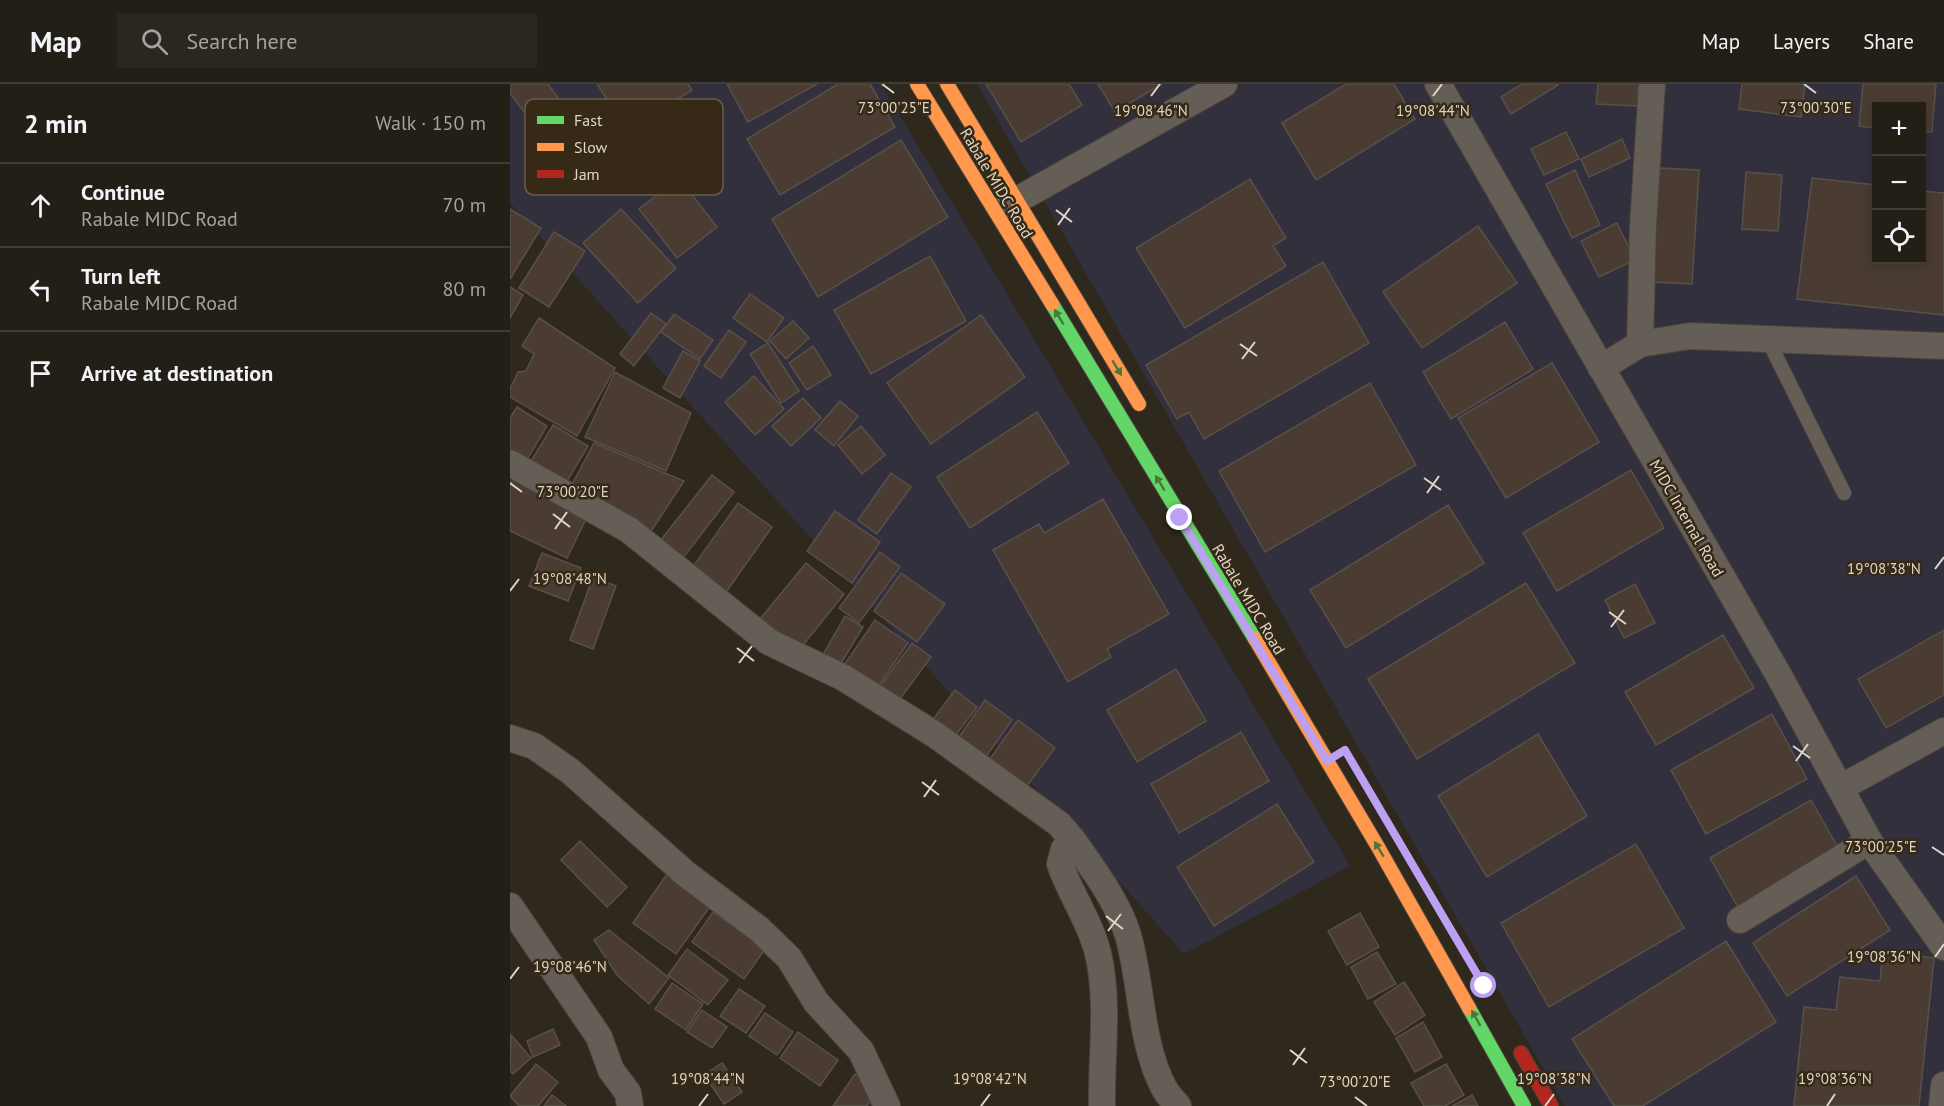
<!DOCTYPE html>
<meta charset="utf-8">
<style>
body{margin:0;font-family:"PT Sans",sans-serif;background:#2b271f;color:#f1f3f6}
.controls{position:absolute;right:18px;top:18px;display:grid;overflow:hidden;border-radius:0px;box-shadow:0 3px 15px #0003}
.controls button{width:54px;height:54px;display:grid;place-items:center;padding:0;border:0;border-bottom:2px solid #403c35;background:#231e16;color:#f1f3f6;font:30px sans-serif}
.stop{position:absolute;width:18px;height:18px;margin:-14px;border:4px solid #bca0f2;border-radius:50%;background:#fff}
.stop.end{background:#bca0f2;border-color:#fff;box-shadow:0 2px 6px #0008}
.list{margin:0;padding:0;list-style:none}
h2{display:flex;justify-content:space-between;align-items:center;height:78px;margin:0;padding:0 24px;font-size:26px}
h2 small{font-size:20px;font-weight:400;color:#a3a2a1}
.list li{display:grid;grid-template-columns:39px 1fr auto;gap:18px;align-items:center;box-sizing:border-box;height:84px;padding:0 24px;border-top:2px solid #403c35}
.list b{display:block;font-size:22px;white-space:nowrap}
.list p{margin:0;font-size:20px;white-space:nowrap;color:#a3a2a1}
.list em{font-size:20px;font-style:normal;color:#a3a2a1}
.icon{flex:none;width:33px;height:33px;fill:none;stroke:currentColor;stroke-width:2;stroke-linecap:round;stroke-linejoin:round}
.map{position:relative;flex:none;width:1434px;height:1022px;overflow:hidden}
header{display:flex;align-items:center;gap:36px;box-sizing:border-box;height:84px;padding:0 30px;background:#231e16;border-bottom:2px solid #403c35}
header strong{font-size:28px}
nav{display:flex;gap:33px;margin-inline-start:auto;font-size:21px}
.search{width:420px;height:54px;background:#2b271f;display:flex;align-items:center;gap:15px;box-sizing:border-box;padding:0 21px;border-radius:0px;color:#a3a2a1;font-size:22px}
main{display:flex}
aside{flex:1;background:#231e16}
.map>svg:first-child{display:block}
.industrial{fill:#33303d;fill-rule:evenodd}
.building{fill:#4a3c32;stroke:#585049;stroke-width:1.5}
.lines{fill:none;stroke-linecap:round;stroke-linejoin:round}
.lane-casing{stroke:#4b443b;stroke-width:16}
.street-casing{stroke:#4b443b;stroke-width:28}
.fast-casing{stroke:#4b443b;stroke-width:16}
.slow-casing{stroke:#4b443b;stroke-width:16}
.jam-casing{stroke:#4b443b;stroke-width:16}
.lane{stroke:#645e57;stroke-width:14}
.street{stroke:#645e57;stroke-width:26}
.fast{stroke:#63d668;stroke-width:14}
.slow{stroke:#ff974d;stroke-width:14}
.jam{stroke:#b3261e;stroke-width:14}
.oneway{fill:#4a773b}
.route{stroke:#bca0f2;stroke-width:8}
.ticks{fill:none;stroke:#ded6ca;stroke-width:2}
.labels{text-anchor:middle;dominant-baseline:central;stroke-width:5;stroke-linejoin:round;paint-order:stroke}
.street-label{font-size:16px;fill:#ded6ca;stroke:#362a16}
.key{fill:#362a16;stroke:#685e4c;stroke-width:1.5}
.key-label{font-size:16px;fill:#ded6ca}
.ticks-label{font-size:15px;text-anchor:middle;fill:#ded6ca;stroke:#362a16;stroke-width:5;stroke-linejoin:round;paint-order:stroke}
</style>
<header>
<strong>Map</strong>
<div class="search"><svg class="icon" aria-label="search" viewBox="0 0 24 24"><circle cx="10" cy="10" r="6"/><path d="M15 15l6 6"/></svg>Search here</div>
<nav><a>Map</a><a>Layers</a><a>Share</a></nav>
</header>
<main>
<aside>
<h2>2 min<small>Walk · 150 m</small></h2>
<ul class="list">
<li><svg class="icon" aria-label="ahead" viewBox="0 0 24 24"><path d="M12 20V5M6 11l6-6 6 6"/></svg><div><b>Continue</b><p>Rabale MIDC Road</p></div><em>70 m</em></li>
<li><svg class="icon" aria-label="left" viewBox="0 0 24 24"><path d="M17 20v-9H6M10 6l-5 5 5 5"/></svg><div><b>Turn left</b><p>Rabale MIDC Road</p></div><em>80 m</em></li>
<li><svg class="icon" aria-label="arrive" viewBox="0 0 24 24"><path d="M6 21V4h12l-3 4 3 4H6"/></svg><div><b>Arrive at destination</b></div></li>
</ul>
</aside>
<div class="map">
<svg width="1434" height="1022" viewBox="0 0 1434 1022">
<rect width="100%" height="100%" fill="#2f281d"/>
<g class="industrial">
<path d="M0,0H371L840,782L674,870L0,119Z"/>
<path d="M467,0H1434V1022H1055ZM1366,22H1412V176H1366Z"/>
</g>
<g class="building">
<path d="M0,0H38L49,15L20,36L0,9Z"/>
<path d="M87,0H178L182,6L117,47Z"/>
<path d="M217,0H307L238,38Z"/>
<path d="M328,0H360L385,43L270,111L237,55Z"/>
<path d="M476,0H559L572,21L511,58Z"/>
<path d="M588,0H652L605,28Z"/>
<path d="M836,0H884L905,35L806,96L772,39Z"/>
<path d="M1012,0H1048V1L1001,30L991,13Z"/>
<path d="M1088,0H1129L1127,22L1086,20Z"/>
<path d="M1232,0H1295L1291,33L1229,25Z"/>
<path d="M1353,0H1426L1422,48L1412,47V22H1366V44L1349,42Z"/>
<path d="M1056,48L1069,75L1034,91L1021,65Z"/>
<path d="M1112,55L1120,74L1079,93L1071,75Z"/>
<path d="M391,56L438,133L308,213L262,135Z"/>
<path d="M1150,84L1189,86L1182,200L1142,198Z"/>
<path d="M1065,86L1090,141L1062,154L1036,100Z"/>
<path d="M1236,88L1272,91L1268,147L1232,145Z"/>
<path d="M169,94L207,143L167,174L129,125Z"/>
<path d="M1302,94L1366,101V176H1412V107L1434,109V231L1287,215Z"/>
<path d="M740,95L776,154L763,162L776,182L675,244L626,164Z"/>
<path d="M0,125L31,144L0,195Z"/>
<path d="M111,125L166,184L128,219L73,159Z"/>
<path d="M1107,139L1125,176L1089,193L1071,157Z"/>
<path d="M968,142L1007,199L912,264L873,208Z"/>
<path d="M44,148L75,167L39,223L9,204Z"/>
<path d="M420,172L456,237L361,290L324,226Z"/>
<path d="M813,178L859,259L694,355L679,328L667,335L636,281Z"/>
<path d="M0,203L13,211L0,234Z"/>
<path d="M240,210L274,234L257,258L223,234Z"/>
<path d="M141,229L156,240L124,282L110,270Z"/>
<path d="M164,230L203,256L190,275L151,248Z"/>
<path d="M471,231L515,293L421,360L377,299Z"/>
<path d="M29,234L105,284L67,352L0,313V305L8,288L16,287L24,270L12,262Z"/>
<path d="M283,237L299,254L276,275L260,257Z"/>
<path d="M995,238L1023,285L941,335L913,288Z"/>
<path d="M219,246L236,258L211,294L194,282Z"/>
<path d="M258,259L289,307L271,319L240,270Z"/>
<path d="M303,262L321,291L297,306L279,279Z"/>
<path d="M173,267L190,277L170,314L153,304Z"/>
<path d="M1042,279L1089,358L996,414L948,334Z"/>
<path d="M105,288L181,329L156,387L75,353Z"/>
<path d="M244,292L274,325L245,351L215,318Z"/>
<path d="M860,299L906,381L755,468L709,387Z"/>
<path d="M293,314L311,334L281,362L262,342Z"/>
<path d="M330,317L348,332L324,362L305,346Z"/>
<path d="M7,323L37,342L12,384L0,376V334Z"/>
<path d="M527,328L559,379L460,444L427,393Z"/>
<path d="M43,341L78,362L53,404L18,382Z"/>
<path d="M351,342L375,371L352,390L328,361Z"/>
<path d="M84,359L174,397L140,449L59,406Z"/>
<path d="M1121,386L1154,444L1047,507L1013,449Z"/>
<path d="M381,389L401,403L367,450L348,436Z"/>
<path d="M202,391L224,408L169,479L147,461Z"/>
<path d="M3,394L79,429L57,474L0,447V402Z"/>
<path d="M593,415L659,530L597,565L601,573L558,598L483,466L529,440L534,449Z"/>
<path d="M228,419L262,443L214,511L180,487Z"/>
<path d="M938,421L974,479L836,564L800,506Z"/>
<path d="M325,427L370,458L342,499L297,467Z"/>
<path d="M370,468L390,483L349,539L329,524Z"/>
<path d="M32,469L71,484L58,517L19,502Z"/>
<path d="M296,479L334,510L290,565L251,534Z"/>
<path d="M391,489L435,520L407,558L364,527Z"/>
<path d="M83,493L106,502L83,565L60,556Z"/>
<path d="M1016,499L1065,579L907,675L858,595Z"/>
<path d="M1125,500L1145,539L1114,554L1095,516Z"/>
<path d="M335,532L353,543L327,586L310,576Z"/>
<path d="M365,536L398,559L365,607L332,584Z"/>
<path d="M1434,546V611L1376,644L1348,595Z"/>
<path d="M1213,551L1244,604L1146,661L1115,608Z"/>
<path d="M402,559L421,573L387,619L368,605Z"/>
<path d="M666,585L696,637L627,678L597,626Z"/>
<path d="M445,606L467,623L443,655L421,638Z"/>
<path d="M475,616L502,636L473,677L446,657Z"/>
<path d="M1262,630L1297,695L1196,750L1161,686Z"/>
<path d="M508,636L545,664L511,710L474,683Z"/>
<path d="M731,648L759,697L669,749L641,700Z"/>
<path d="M1028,650L1077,732L977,793L928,712Z"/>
<path d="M1301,716L1330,767L1229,825L1200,774Z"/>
<path d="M767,720L804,778L704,842L667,783Z"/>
<path d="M70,757L117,803L97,823L51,776Z"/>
<path d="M1126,760L1174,844L1039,923L991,839Z"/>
<path d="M157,790L201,821L166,870L123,839Z"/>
<path d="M1346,792L1380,846L1277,912L1243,859Z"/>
<path d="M203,828L255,865L234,895L182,858Z"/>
<path d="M850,829L869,863L837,881L818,847Z"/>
<path d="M99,846L159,894L139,920L107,891L84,856Z"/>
<path d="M1216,857L1266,938L1133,1022H1104L1062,955Z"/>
<path d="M177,865L218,896L198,921L158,891Z"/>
<path d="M867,868L886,900L858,915L841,883Z"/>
<path d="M1373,868L1424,874L1409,1022H1284L1294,923L1326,926L1330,893L1370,897Z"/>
<path d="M894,898L915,931L885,951L864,918Z"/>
<path d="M162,899L193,920L176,946L145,925Z"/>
<path d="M229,905L255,922L236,949L210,932Z"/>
<path d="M192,926L217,943L202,964L177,948Z"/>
<path d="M255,929L283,948L267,971L239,952Z"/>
<path d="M913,938L932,973L905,988L886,954Z"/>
<path d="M43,945L50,961L23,973L17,957Z"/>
<path d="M288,948L328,976L310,1002L270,974Z"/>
<path d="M1,951L21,974L3,990L0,987Z"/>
<path d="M212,979L232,1008L214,1020L194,991Z"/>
<path d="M26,980L48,998L28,1022H9L0,1012Z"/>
<path d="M936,980L954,1011L935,1022H914L901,999Z"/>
<path d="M345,990L368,1006L357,1022H323Z"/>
<path d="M42,1011L56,1022H34Z"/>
<path d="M962,1011L968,1022H942Z"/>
</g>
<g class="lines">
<g class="lane-casing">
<path id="lane" d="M1258,256L1334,409"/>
</g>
<g class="street-casing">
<g id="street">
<path d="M928,0L1268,590L1359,757L1434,863"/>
<path d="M491,125L714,0"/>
<path d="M1130,260L1133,142L1142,0"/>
<path d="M1091,284L1130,260L1180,252L1434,262"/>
<path d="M0,379L119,446L259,558L334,594L424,650L549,740L562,755L554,765L550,780C561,812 582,840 589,874C599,922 591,973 592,1022"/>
<path d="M0,654L24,662L60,687L176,790L249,845L279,874L306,918L351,967L377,1022"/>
<path d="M1330,704L1434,647"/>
<path d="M562,755C583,785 607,816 618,851C632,900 630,959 654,1004C657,1010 663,1016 668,1022"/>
<path d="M0,822L89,953L101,986L118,1009L120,1022"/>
<path d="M1230,836L1359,757"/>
<path d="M1432,1022L1434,1001"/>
</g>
</g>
<g class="fast-casing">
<g id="fast">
<path d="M542,220L745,555"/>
<path d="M959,924L1014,1022"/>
</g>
</g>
<g class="slow-casing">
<g id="slow">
<path d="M407,0L542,220"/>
<path d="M437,0L629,320"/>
<path d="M745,555L868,763L959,924"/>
</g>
</g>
<g class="jam-casing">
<path id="jam" d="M1011,969L1041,1022"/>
</g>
<use href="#lane" class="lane"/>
<use href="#street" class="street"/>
<use href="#fast" class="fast"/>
<use href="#slow" class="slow"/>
<use href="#jam" class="jam"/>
</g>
<defs><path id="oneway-solid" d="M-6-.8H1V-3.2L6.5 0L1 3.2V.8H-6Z" transform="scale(1.5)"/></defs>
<g class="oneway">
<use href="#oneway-solid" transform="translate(549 233) rotate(-121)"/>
<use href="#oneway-solid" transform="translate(607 284) rotate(59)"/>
<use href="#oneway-solid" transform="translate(650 399) rotate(-121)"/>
<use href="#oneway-solid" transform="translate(869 765) rotate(-121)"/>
<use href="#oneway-solid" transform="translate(966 934) rotate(-119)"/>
</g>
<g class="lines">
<path class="route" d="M670,434L817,677L835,666L974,902"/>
</g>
<path class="ticks" d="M372,0L384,9M1294,0L1306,9M641,12L650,0M923,12L932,0M546,126L562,138M548,141L560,124M730,260L747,272M732,275L745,258M914,394L931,406M0,399L12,408M917,409L929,392M43,430L60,443M45,445L57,428M1425,485L1434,473M0,507L9,495M1099,528L1116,540M1101,543L1114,526M227,564L244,577M229,579L242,562M1283,662L1300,674M1286,677L1298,660M412,698L429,711M414,713L426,696M1422,763L1434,771M596,832L613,845M598,847L611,830M1425,873L1434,860M0,895L9,883M780,966L797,979M783,981L795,964M845,1013L857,1022M189,1022L198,1010M471,1022L480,1010M1035,1022L1044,1010M1317,1022L1325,1010"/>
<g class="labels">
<g class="street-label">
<text transform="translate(487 99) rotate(59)">Rabale MIDC Road</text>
<text transform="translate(1177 434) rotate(60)">MIDC Internal Road</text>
<text transform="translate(739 515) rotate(59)">Rabale MIDC Road</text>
</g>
</g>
<rect x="15" y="15" width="198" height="96" rx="9" class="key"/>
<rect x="27" y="32" width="27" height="8" fill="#63d668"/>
<rect x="27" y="59" width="27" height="8" fill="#ff974d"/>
<rect x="27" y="86" width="27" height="8" fill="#b3261e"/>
<g class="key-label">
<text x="64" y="42">Fast</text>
<text x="64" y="69">Slow</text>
<text x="64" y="96">Jam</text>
</g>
<g class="ticks-label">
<text x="384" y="29">73°00'25"E</text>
<text x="1306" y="29">73°00'30"E</text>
<text x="641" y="32">19°08'46"N</text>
<text x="923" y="32">19°08'44"N</text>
<text x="63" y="413">73°00'20"E</text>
<text x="1374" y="490">19°08'38"N</text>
<text x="60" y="500">19°08'48"N</text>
<text x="1371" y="768">73°00'25"E</text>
<text x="1374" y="878">19°08'36"N</text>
<text x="60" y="888">19°08'46"N</text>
<text x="198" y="1000">19°08'44"N</text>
<text x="480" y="1000">19°08'42"N</text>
<text x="1044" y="1000">19°08'38"N</text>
<text x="1325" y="1000">19°08'36"N</text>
<text x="845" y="1003">73°00'20"E</text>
</g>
</svg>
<div class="controls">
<button>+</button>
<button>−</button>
<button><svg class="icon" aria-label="locate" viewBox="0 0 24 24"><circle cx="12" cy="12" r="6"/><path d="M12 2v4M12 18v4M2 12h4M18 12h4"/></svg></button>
</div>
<div class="stop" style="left:974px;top:902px"></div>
<div class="stop end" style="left:670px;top:434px"></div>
</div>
</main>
